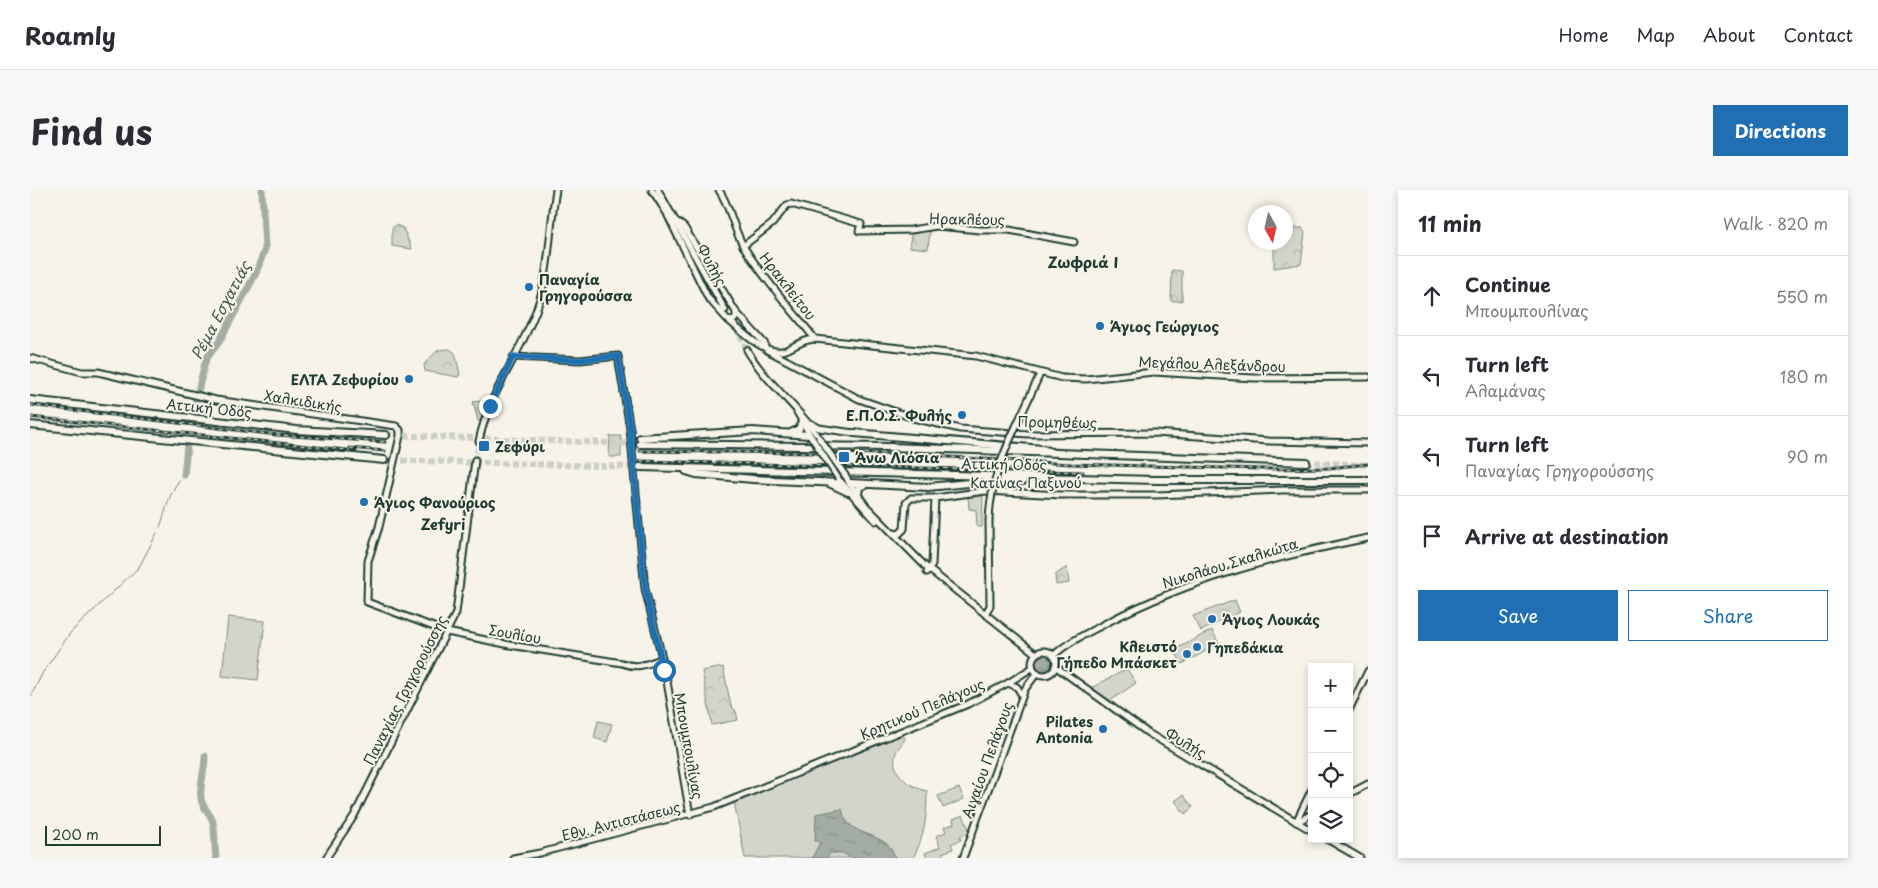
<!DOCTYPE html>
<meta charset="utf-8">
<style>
body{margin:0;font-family:"Playpen Sans",sans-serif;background:#f7f7f7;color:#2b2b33}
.controls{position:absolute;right:15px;bottom:15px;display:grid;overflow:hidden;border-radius:0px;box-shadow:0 2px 8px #0003}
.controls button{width:45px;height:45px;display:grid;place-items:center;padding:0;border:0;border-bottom:1px solid #e1e1e2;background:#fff;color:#2b2b33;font:25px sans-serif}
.compass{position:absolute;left:1218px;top:15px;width:45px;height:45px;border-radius:50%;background:#fff;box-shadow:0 2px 8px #0003;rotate:172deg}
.scale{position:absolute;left:15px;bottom:12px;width:116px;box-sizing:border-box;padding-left:5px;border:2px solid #1f3d34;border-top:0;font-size:14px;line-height:18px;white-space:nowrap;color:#1f3d34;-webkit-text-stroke:4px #f7f3e8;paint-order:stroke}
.stop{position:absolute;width:15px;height:15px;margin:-11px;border:4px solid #1f6fb2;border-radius:50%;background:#fff}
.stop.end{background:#1f6fb2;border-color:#fff;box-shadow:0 1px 5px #0008}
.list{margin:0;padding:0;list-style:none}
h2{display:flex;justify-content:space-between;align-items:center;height:65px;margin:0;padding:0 20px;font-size:21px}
h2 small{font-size:16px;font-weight:400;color:#7c7c81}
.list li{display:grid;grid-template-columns:32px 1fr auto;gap:15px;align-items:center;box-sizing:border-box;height:80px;padding:0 20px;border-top:1px solid #e1e1e2}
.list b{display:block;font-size:19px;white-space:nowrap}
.list p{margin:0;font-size:16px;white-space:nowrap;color:#7c7c81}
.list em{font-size:16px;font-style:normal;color:#7c7c81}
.actions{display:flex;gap:10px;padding:15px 20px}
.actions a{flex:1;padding:11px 0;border:1px solid #1f6fb2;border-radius:0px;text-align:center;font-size:18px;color:#1f6fb2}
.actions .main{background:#1f6fb2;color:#fff}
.icon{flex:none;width:28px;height:28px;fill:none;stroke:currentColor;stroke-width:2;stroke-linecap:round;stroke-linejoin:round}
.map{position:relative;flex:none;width:1338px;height:668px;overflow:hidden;border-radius:0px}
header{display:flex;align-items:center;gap:30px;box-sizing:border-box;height:70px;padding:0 25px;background:#fff;border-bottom:1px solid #e1e1e2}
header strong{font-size:24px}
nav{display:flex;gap:28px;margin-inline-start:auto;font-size:18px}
.intro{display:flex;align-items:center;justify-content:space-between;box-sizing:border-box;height:120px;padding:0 30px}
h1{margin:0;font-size:35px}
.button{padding:12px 22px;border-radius:0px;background:#1f6fb2;color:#fff;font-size:18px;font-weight:700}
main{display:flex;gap:30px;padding:0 30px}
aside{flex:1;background:#fff;border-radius:0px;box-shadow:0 2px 8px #0003}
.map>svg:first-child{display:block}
.grass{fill:#d3d5ca;stroke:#79897f}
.park{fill:url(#park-crowns);stroke:#79897f}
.water{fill:url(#water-ripples);stroke:#6f8077}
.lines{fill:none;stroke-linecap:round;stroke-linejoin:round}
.stream{stroke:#6f8077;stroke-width:1}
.river{stroke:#a4ada3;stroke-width:7}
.secondary-tunnel{stroke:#cccfc4;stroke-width:5;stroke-dasharray:5 2.5;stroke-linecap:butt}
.primary-tunnel{stroke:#cccfc4;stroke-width:5;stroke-dasharray:5 2.5;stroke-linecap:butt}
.highway-tunnel{stroke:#cccfc4;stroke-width:6;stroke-dasharray:6 3;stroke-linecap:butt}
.secondary-casing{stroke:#1f3d34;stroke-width:9}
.primary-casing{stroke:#1f3d34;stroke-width:9}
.highway-casing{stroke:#1f3d34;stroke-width:10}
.secondary{stroke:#f7f3e8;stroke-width:5}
.primary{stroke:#f7f3e8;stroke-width:5}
.highway{stroke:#f7f3e8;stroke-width:6}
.rail-casing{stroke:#1f3d34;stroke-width:3}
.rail{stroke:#f7f3e8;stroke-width:1;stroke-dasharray:4;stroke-linecap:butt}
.secondary-bridge-casing{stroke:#1f3d34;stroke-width:9;stroke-linecap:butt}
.primary-bridge-casing{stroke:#1f3d34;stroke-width:9;stroke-linecap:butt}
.secondary-bridge{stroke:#f7f3e8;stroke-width:5}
.primary-bridge{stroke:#f7f3e8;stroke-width:5}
.route{stroke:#1f6fb2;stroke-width:6}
.poi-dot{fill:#1f6fb2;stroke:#f7f3e8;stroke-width:2}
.labels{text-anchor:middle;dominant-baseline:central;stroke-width:4;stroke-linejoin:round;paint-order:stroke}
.street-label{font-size:14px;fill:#1f3d34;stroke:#f7f3e8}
.poi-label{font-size:14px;font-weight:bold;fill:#1f3d34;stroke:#f7f3e8;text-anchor:start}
.neighbourhood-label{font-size:15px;font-weight:bold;fill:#1f3d34;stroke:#f7f3e8}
.water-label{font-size:15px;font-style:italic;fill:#405950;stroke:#f7f3e8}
</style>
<header>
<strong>Roamly</strong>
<nav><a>Home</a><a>Map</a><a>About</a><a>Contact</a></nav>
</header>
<div class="intro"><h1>Find us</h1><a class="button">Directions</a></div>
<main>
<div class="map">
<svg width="1338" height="668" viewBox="0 0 1338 668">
<defs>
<pattern id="park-crowns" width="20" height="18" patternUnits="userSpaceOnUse" patternTransform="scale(1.25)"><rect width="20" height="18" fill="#d3d5ca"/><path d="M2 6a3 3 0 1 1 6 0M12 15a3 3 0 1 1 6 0" fill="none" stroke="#b5b8ae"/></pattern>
<pattern id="water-ripples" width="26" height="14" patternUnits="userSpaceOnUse" patternTransform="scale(1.25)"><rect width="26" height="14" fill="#a4ada3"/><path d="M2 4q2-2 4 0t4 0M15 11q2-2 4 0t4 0" fill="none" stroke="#858e86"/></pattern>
</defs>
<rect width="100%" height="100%" fill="#f7f3e8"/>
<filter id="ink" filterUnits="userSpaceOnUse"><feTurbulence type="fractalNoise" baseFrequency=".02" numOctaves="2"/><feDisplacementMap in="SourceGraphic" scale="10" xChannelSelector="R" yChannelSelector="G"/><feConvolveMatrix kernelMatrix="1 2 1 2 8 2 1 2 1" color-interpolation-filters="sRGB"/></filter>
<g filter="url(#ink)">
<g class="grass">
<path d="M580,246H591V267H579Z"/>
<path d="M953,306L952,337H947L946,320L939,319L938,307Z"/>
<path d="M198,427L235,431L228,490L192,486Z"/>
<path d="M1182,440L1189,454L1152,474L1144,460Z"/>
<circle cx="1013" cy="473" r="10"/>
<path d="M1097,479L1106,493L1080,511L1061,498Z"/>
<path d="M568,531L582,534L577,552L564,548Z"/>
<path d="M873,545L875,549C873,553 868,558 866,562C859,584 880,597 897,601C897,625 895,646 883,668H715L704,612Z"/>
<path d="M929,598L934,609L913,618L908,606Z"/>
<path d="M933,625L940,642L930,646L931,650L921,654L923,659L912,663L914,668H897L895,663L910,657L906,646L916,642L914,637L924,634L923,629Z"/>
</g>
<g class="park">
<path d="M366,35L373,38L382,59L362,56V38Z"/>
<path d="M1256,38H1273L1275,42L1271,74L1244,78V53L1256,52Z"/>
<path d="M882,41H900L898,59L879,57Z"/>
<path d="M1142,80L1152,81V111H1141Z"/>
<path d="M420,159L425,163L430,184L428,187L395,181L394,174L408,160Z"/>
<path d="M456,210L452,230L448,231L443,212Z"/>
<path d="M1037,377L1039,393L1026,395L1025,385Z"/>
<path d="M1205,410L1210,422L1171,441L1163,426Z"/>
<path d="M693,477L701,516L706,521L708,530L682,535L672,481Z"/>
<path d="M1153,605L1163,617L1155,624L1145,611Z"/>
</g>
<g class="water">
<circle cx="1013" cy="473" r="7"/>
<path d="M812,619C816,650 859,639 865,668H821L813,663H801L796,668H782L790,652L785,651L786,624Z"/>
</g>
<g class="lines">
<g class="stream">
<path d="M130,337C137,319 139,299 154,285"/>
<path d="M1,506L13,482L41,442L109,377L127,343"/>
</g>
<g class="river">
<path d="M163,221L176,169L189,152L226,83L235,59L232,0"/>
<path d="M154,285L157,256"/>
<path d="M175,566C175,581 169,596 171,608C172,617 178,621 182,629C186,640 184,656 186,668"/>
</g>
<path class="secondary-tunnel" d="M445,270L449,251"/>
<path class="primary-tunnel" d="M695,120L717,160"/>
<g class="highway-tunnel">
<path d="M356,245L610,254"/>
<path d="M354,270L610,277"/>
<path d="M1276,272L1338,275"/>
</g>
<g class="secondary-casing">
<g id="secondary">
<path d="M689,0C701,18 703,39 714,57C734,90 762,119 785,149"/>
<path d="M713,56L742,34L757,15L761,14L831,34L829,41L881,40L907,36L950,40H979L1044,52"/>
<path d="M706,122L735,154"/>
<path d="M698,130C712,141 735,167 756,160C766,156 774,149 785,149L946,166L1032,188L1056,189L1124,182L1224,188L1338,187"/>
<path d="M737,160L829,209L883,228L930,239L998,244L1125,243L1239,251L1338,253"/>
<path d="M483,167L550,170L588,166L600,239L615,399L635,480L660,625"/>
<path d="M0,168L52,182H68L186,210L366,236L370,240V246L349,337L338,371L337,412L417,442L480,455L592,473C607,479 617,474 631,469"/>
<path d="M989,230L1010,184"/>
<path d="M449,251C459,203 489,166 506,121C520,84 519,39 526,0"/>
<path d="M863,343L869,344L874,339L876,313L881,308H905L955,301L1031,305H1126L1253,300H1338"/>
<path d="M897,382L902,375L905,308"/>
<path d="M955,424L960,416L959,331"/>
<path d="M1023,466C1039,451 1060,442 1078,432C1160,389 1247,366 1338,348"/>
<path d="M978,493L987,497L992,505"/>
<path d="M1319,520L1338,481"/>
<path d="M1319,604L1338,594"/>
<path d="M1266,632L1282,599"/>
<path d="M1267,632L1282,624"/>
<path d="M296,668L324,626L426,423L445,270"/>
<path d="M483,668L510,663L684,617L938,514L978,493L1002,478"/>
<path d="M933,668L995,499L1007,483"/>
</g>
</g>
<g class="primary-casing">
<g id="primary">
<path d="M622,0L640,28"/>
<path d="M628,0L695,120"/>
<path d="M638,26L678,108L698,130H704L706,127V122L654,37L646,31"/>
<path d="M717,160C736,193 768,216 789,248"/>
<path d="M767,222L781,247"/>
<path d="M780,233L789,238L824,243"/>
<path d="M810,291L846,331"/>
<path d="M818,291L836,316L896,377L1006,464"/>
<circle cx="1014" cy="473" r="12"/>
<path d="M1025,476L1118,543L1282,641"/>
<path d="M1297,649L1330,668"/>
</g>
</g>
<g class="highway-casing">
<g id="highway">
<path d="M0,210L267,240L356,245"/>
<path d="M0,235L354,270"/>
<path d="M761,243L769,239L772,231"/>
<path d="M824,243L1013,259L1021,262"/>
<path d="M610,248L722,241L779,245"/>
<path d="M610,254L859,257L1276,272"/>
<path d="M610,277L1126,290H1338"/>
<path d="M656,281L666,284L723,289L811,293"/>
<path d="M820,293L898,297L959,291H993"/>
<path d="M801,294L818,302"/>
<path d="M828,305L829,297L836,294"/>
</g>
</g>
<use href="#secondary" class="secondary"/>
<use href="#primary" class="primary"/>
<use href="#highway" class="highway"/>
<g class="rail-casing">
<g id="rail">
<path d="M0,215L247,245L355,252"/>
<path d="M0,227L326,261"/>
<path d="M320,258L355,261"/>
<path d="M610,261L865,264L1041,274L1233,279L1299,278L1338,274"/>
<path d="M610,271L1053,282"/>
</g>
</g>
<use href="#rail" class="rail"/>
<g class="secondary-bridge-casing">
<path id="secondary-bridge" d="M959,331C960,293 973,264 989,230"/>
</g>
<g class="primary-bridge-casing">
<g id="primary-bridge">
<path d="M782,248L808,288"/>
<path d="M789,248L817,288"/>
</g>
</g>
<use href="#secondary-bridge" class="secondary-bridge"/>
<use href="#primary-bridge" class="primary-bridge"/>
</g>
</g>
<g class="lines" filter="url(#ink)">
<path class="route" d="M460,216L483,167L550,170L588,166L600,239L615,399L634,480"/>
</g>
<g class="poi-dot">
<circle cx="499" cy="97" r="5"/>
<circle cx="1070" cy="136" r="5"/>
<circle cx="379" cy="189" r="5"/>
<circle cx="932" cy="225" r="5"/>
<rect x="448" y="250" width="12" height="12" rx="2.5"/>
<rect x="808" y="261" width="12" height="12" rx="2.5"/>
<circle cx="334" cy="312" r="5"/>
<circle cx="1182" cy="429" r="5"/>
<circle cx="1167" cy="457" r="5"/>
<circle cx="1157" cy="464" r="5"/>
<circle cx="1073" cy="539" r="5"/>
</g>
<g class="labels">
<g class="street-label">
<text transform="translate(937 29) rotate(1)">Ηρακλέους</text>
<text transform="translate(682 75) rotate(61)">Φυλής</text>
<text transform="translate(758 96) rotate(52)">Ηρακλείτου</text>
<text transform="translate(1182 174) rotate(2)">Μεγάλου Αλεξάνδρου</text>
<text transform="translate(273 211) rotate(9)">Χαλκιδικής</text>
<text transform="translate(179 218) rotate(6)">Αττική Οδός</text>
<text transform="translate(1027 232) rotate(1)">Προμηθέως</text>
<text transform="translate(974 274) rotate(1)">Αττική Οδός</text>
<text x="996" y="292">Κατίνας Παξινού</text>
<text transform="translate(1200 373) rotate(-17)">Νικολάου Σκαλκώτα</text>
<text transform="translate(485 444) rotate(10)">Σουλίου</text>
<text transform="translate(375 500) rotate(-63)">Παναγίας Γρηγορούσσης</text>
<text transform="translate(892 519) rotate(-23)">Κρητικού Πελάγους</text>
<text transform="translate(1156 553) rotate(30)">Φυλής</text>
<text transform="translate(659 556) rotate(80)">Μπουμπουλίνας</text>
<text transform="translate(957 570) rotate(-70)">Αιγαίου Πελάγους</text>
<text transform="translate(591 631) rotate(-14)">Εθν. Αντιστάσεως</text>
</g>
<g class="poi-label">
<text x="509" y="89">Παναγία<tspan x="509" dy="16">Γρηγορούσσα</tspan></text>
<text x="1080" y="136">Άγιος Γεώργιος</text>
<text x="369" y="189" text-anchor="end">ΕΛΤΑ Ζεφυρίου</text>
<text x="922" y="225" text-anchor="end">Ε.Π.Ο.Σ. Φυλής</text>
<text x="465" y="256">Ζεφύρι</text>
<text x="825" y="267">Άνω Λιόσια</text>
<text x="344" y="312">Άγιος Φανούριος</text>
<text x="1192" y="429">Άγιος Λουκάς</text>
<text x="1147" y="456" text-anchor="end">Κλειστό<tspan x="1147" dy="16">Γήπεδο Μπάσκετ</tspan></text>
<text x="1177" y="457">Γηπεδάκια</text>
<text x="1063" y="531" text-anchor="end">Pilates<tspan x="1063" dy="16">Antonia</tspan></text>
</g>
<g class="neighbourhood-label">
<text x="1053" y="71">Ζωφριά Ι</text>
<text x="413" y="333">Zefyri</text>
</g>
<g class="water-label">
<text transform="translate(190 120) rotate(-62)">Ρέμα Εσχατιάς</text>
</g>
</g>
</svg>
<div class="controls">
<button>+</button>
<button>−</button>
<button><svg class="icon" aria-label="locate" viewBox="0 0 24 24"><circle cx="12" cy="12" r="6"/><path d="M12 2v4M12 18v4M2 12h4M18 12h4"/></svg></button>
<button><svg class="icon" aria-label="layers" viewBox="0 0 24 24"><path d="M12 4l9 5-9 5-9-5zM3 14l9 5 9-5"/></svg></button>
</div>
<svg class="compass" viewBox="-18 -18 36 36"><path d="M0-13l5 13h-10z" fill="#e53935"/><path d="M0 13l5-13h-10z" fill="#7c7c81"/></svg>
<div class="scale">200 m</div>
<div class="stop" style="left:634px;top:480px"></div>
<div class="stop end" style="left:460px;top:216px"></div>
</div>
<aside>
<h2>11 min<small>Walk · 820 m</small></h2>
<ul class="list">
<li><svg class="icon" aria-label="ahead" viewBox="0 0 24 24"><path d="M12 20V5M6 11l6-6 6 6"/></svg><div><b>Continue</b><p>Μπουμπουλίνας</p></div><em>550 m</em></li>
<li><svg class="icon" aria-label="left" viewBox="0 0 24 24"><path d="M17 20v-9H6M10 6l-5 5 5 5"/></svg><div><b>Turn left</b><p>Αλαμάνας</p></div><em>180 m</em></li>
<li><svg class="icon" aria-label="left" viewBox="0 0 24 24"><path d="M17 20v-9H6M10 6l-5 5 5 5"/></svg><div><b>Turn left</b><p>Παναγίας Γρηγορούσσης</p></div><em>90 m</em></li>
<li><svg class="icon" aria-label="arrive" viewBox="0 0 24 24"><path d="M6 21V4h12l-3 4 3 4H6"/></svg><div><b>Arrive at destination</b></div></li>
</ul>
<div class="actions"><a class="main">Save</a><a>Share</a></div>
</aside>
</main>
